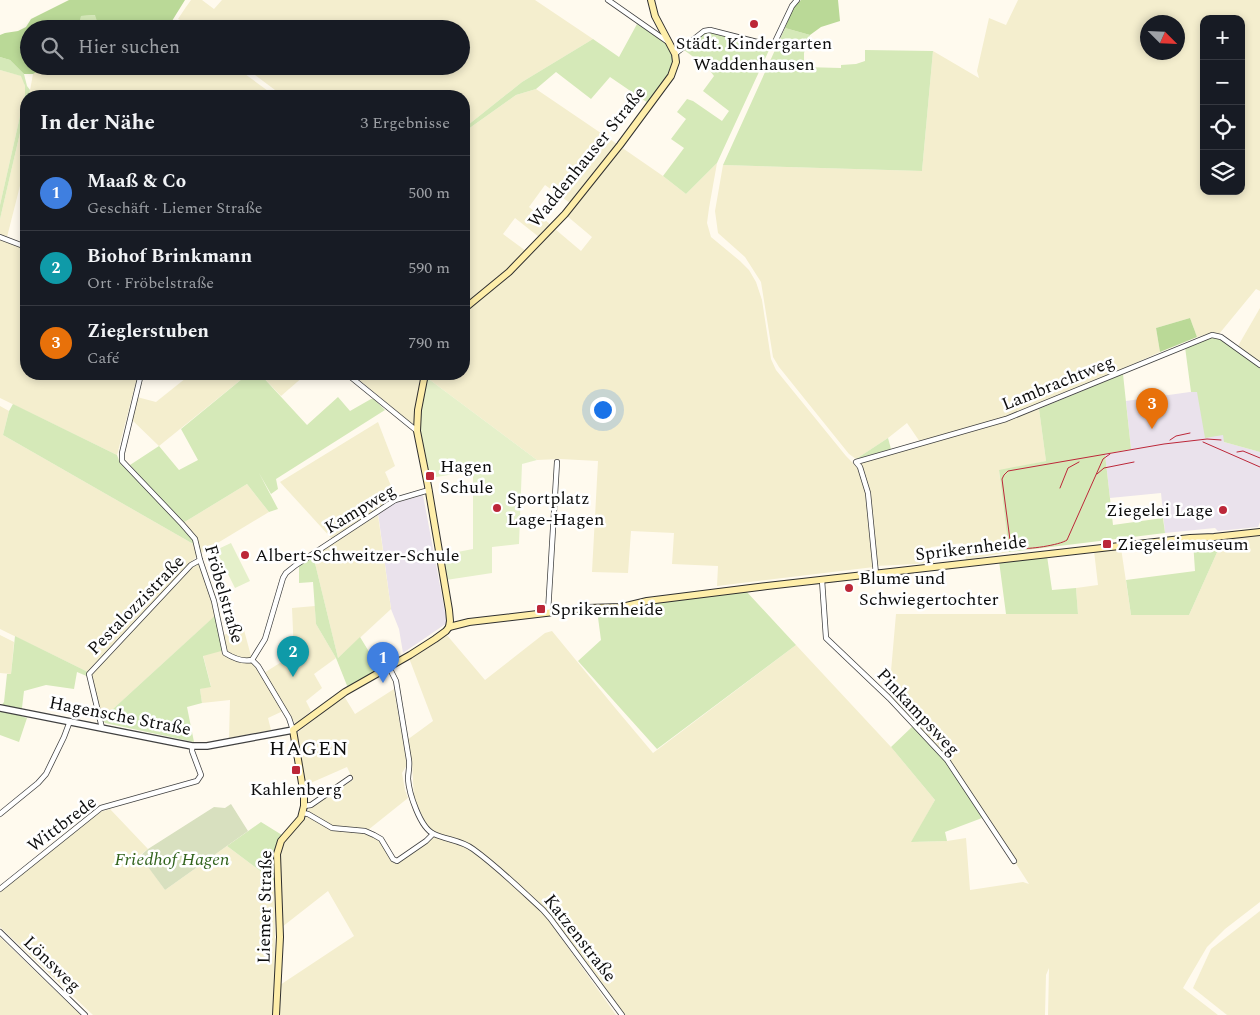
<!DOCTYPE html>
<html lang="de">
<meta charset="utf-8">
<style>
body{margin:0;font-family:Spectral,serif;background:#242831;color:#f1f3f6}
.controls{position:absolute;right:15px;top:15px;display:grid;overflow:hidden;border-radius:10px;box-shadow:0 2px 8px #0003}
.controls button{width:45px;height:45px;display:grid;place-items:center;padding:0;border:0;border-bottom:1px solid #363941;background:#171b24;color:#f1f3f6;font:25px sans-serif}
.compass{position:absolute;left:1140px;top:15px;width:45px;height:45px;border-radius:50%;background:#171b24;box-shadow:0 2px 8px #0003;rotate:114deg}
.you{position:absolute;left:602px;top:409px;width:18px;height:18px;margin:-12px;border:4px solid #fff;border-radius:50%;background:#1a73e8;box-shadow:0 0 0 8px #1a73e833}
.badge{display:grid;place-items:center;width:32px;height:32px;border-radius:50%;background:#2563eb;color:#fff;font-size:16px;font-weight:700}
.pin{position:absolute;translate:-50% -41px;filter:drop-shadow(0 1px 2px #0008)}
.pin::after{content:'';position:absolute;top:26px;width:18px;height:15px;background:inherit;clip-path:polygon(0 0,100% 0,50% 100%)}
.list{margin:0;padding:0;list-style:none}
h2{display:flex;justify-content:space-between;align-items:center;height:65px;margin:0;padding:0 20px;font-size:21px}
h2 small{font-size:16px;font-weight:400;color:#9ea1a6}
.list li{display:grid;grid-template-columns:32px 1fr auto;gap:15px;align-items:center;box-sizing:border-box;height:75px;padding:0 20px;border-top:1px solid #363941}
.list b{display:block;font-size:19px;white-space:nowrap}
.list p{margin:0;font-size:16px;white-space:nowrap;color:#9ea1a6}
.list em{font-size:16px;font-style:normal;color:#9ea1a6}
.icon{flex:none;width:28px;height:28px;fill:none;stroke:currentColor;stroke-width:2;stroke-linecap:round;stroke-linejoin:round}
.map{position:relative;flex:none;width:1260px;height:1015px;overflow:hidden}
.search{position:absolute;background:#171b24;box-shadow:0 2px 8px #0003;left:20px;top:20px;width:450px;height:55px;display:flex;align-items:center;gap:12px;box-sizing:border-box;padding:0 18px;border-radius:28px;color:#9ea1a6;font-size:19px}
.panel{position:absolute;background:#171b24;box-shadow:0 2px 8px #0003;left:20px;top:90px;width:450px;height:290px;border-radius:20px}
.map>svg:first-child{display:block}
.industrial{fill:#eae2ec}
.farmland{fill:#f4eece;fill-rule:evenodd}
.green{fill:#d5e9b8}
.forest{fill:#bad997}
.cemetery{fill:#d8e0bf}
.pitch{fill:#e5f0ca}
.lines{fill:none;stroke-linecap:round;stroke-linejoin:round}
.minor-casing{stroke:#404040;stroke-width:6}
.tertiary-casing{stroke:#404040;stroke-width:8}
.secondary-casing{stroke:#2f2f2f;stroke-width:8}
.minor{stroke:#fff;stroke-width:4.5}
.tertiary{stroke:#fff;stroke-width:5.5}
.secondary{stroke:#feeeaa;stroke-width:6}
.tram{stroke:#bc2739;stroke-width:1}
.poi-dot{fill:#bc2739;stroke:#fff;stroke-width:2}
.labels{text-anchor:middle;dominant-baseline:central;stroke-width:5;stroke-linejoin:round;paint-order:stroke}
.poi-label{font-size:18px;fill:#0d0d0d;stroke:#fff;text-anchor:start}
.street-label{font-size:18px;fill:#0d0d0d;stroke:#fff}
.park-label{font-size:18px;font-style:italic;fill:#32641e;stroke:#fff}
.quarter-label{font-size:20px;letter-spacing:1px;fill:#0d0d0d;stroke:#fff}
</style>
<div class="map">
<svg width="1260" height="1015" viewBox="0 0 1260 1015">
<rect width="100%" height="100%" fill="#fffaee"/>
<g class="industrial">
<path d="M1197,391L1224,435V442L1260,452V522L1258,527L1218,531L1215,528L1165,533L1161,493L1110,498L1105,454L1131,449L1126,401Z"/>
<path d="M423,495L447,623L403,653L399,629L391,609L378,513L395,503Z"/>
</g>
<g class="farmland">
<path d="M191,0H202L214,9L222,0H535L593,39L522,82L468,125L464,131V96H283L243,66H461V29H194L186,23L178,19L186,7Z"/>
<path d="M1018,0H1260V291L1256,289L1219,334L1212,333L1197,337L1190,318L1156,328L1160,352L1122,369L1008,416L920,442L907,423L888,438L856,459L849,454L779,367L773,357L761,282L745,257L718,233L715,211L723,165L922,171L933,51L979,78L977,71L989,18L1006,25ZM1204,19H1241V191H1204ZM1148,22H1178V52H1148Z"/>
<path d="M47,66H234L275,96H29L33,74Z"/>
<path d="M0,70L22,76L25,86V94L0,205Z"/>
<path d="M536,89L617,144L570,203L545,185L529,207L551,225L539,237L515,218L503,234L526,251L507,270L464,306V132L516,95Z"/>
<path d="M26,107V175L23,174L7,237L0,234V219Z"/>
<path d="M621,147L663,176L686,194L717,163L709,208L707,223L711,237L740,261L749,270L756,282L762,300L771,359L776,370L846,456L858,468L867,493L874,567L717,586L718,566L672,564L674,533L631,531L628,573L592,572L598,461L560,459L537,460L426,377V374H464V313L511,274L555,229L581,251L592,237L567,216Z"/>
<path d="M0,239L26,249V374H138L117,455L0,398Z"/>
<path d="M1260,308V363L1238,346Z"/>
<path d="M191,374H248L159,446L131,419L137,397L156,402Z"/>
<path d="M260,374H303L304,376L281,396Z"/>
<path d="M352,374H422L415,409V426Z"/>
<path d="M0,406L9,411L3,435L195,545L197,556L88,672L0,629Z"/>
<path d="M1039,409L1046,461L999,471L1009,552L966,560L963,543L931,547L934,563L876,566L869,492L860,462L1006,421Z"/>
<path d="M378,422L395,466L385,472L396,497L332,539L280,482Z"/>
<path d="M247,484L269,512L201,553L196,539L183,523Z"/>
<path d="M378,515L391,609L338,658L313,555Z"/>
<path d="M1260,534V902L1225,929L1207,947L1183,988L1218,1015H1048L1049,968L1046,975L1045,1015H624L545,908L476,848L458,839L434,832L428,828L414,798L412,763L407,740L433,721L409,658L446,634L485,680L545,633L552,631L616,709L653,753L796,645L891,747L935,800L912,842L947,841L966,838L970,890L1023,882L1029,884L949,759L889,694L896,614H1078L1076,588L1098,585L1094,551L1121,548L1131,615H1189L1223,539Z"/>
<path d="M200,564L212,602L215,616L102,719L91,674L191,566Z"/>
<path d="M315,606L316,624L336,658L314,674L322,688L306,701L311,711L295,724L264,673L294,654L292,608Z"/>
<path d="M244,630L251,656L255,666L283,711L268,718L271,730L229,738L230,700L202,703L200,689L211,686L203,655L222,635Z"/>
<path d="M0,635L14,642L11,674L0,673Z"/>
<path d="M394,689L407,765L402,773L405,790L408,798L368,830L380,840L395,864L435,836L457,842L473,851L542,911L616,1015H278L280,985L354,936L328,891L282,927L279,860L281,848L286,836L310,808L353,780L347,767L306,785L297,733L344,696L355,714Z"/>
<path d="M110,809L148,849L140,855L165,890L227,846L275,882V985L273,1015H93L0,927V892L100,812Z"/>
<path d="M1260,911V1015H1227L1193,988L1211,949Z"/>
<path d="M0,937L33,969L81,1015H0Z"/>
</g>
<g class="green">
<path d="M96,15L99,27L98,29H79L81,16Z"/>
<path d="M637,24C646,30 660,37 667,44C685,64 660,87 648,103L610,77L591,99L556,72L536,89L516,95L464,132L468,125L522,82L593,39L619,57Z"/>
<path d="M785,28L810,35L804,53V67L841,68V65L856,64L865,61V50L933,51L922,171L723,165Z"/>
<path d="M711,32L770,48L717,163L686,194L663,176L684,148L671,139L686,119L677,112L687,99L693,101L722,121L729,111L703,91L714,76L707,67L684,50L705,33Z"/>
<path d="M0,57L10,60L24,74L27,86L30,90L29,96H26V107L0,219V205L25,94V86L21,76L0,70Z"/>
<path d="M1212,336L1219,338L1260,367V452L1224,442L1223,435L1205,438L1197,392H1191L1185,347Z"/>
<path d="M248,374H260L307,425L338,397L350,411L371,399H374L385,410L276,479L278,489L271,494L259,473L278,509L269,512L247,484L183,523L130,465L159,446L179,470L198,460L181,429Z"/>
<path d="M1123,374L1131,449L1105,454L1113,525L1163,518L1165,533L1009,552L999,470L1046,461L1039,409Z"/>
<path d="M13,404L117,455L120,463L181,525L193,540L195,545L3,435L9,411Z"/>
<path d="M888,438L891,449L856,459Z"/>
<path d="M1223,539L1189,615H1131L1126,580L1195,571L1193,541Z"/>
<path d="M313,555L338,658L360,637L379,668L348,688L336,658L316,624L313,582L299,583V566Z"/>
<path d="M1047,556L1052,590L1076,588L1078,614H1006L999,561Z"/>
<path d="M746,591L796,645L657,749L578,661L601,640L597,610Z"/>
<path d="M218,613L225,650L203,656L211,687L200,689L202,703L187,707L194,742L105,723L102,719Z"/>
<path d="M15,636L88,672L89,677L77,672L74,689L46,685L24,691L21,716L27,718L19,742L0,735V707L4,702L7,674H11Z"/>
<path d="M913,726L947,763L982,818L945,832L947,841L911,842L935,800L891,747Z"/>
<path d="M261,822L282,835L277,848L275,882L227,846Z"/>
</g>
<g class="forest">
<path d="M69,0H185L167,29H98L99,27L95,15L81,16L79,29H29V66H47L33,74H24L10,60L0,57V35L5,33L18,31L26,27L31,19Z"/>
<path d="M801,0H838L840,21L821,27L810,35L785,28L793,8Z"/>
<path d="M1190,318L1197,337L1160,352L1156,328Z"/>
</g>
<path class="cemetery" d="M231,804L248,831L165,890L140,856L148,849L214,807L225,808Z"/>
<g class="pitch">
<path d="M426,377L537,460L522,464L519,544L492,547V573L446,580L442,555L473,549V471L430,478L421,436V410Z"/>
<path d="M231,543L250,581L235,588L216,550Z"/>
</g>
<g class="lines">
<g class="minor-casing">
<g id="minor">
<path d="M608,0L668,42"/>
<path d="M675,54L704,31L710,30L773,46L792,6L797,0"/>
<path d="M0,237L26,247"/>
<path d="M141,374L122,453V461L182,524L195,539L200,560L214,601L225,653C233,658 243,662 252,660L258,666L289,718L293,730"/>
<path d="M347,374L417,431"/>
<path d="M876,574L868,493L860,467L856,462L1006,419L1212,335L1221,337L1260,365"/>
<path d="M822,580L826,638L889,698L947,760L1014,861"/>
<path d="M548,612L557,462"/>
<path d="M252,660L265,639L283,578L286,573L296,565L395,500L429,490"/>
<path d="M389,667L396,681L409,760C410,767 408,773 408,779C409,793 420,828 434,834C447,840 461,840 473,849C498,867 520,889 543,910L550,918L622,1015"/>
<path d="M102,728L89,674L191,565L200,560"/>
<path d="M304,806L311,805L350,778"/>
<path d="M303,813L308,814L332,828L365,831L374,835L381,839L393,859L397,861L426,841L433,834"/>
<path d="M0,814L38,783L46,774L64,737L70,721"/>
<path d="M0,889L101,808L197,781L201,775L192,751V746"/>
<path d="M0,932L85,1015"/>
</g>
</g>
<g class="tertiary-casing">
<path id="tertiary" d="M0,708L192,746H207L293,730"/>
</g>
<g class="secondary-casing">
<g id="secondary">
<path d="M464,309L509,272L565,214L620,145L671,76L676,62L675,54L655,16L651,0"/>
<path d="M425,374L418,410L417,431L428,486L449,610L450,621L449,627"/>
<path d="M276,1015L280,937L277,854L281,841L301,818L304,806V795L293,730L345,692L410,655L435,639L446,631L449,627L469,622L588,608L622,607L647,601L767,586L1190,538L1214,537L1260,532"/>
</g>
</g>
<use href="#minor" class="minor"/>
<use href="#tertiary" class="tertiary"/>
<use href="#secondary" class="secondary"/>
<g class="tram">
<path d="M1170,440L1176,436L1190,433"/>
<path d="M1203,442L1260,467"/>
<path d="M1237,452L1243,451L1260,458"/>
<path d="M1110,454L1103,459L1067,540C1060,545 1027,550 1019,548C1015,547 1013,544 1010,540L1002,479L1004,475L1008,471L1164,444L1207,439L1221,440"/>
<path d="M1097,474L1104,468L1134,462"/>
<path d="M1060,488L1068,468L1079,462"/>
</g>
</g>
<g class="poi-dot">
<circle cx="754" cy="24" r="5"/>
<rect x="425" y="471" width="10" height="10" rx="2.5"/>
<circle cx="497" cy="508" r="5"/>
<circle cx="1223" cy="510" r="5"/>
<rect x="1102" y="539" width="10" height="10" rx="2.5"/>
<circle cx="245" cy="555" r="5"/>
<circle cx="849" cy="588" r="5"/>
<rect x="536" y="604" width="10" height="10" rx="2.5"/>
<rect x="291" y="765" width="10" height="10" rx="2.5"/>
</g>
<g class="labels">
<g class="poi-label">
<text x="754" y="43" text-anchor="middle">Städt. Kindergarten<tspan x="754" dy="21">Waddenhausen</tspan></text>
<text x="440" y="466">Hagen<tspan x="440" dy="21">Schule</tspan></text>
<text x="507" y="498">Sportplatz<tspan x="507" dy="21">Lage-Hagen</tspan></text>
<text x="1213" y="510" text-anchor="end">Ziegelei Lage</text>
<text x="1117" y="544">Ziegeleimuseum</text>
<text x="255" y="555">Albert-Schweitzer-Schule</text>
<text x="859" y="578">Blume und<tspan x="859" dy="21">Schwiegertochter</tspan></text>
<text x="551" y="609">Sprikernheide</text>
<text x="296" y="789" text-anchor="middle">Kahlenberg</text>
</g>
<g class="street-label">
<text transform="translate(587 157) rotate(-51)">Waddenhauser Straße</text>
<text transform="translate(1058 383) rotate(-22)">Lambrachtweg</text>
<text transform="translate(360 509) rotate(-31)">Kampweg</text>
<text transform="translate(971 548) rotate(-7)">Sprikernheide</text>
<text transform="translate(224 594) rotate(74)">Fröbelstraße</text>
<text transform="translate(136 605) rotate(-46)">Pestalozzistraße</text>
<text transform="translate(918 712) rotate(47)">Pinkampsweg</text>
<text transform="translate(120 716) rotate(11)">Hagensche Straße</text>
<text transform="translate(62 824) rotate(-37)">Wittbrede</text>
<text transform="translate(265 907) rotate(-89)">Liemer Straße</text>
<text transform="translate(580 938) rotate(52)">Katzenstraße</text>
<text transform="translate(52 964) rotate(44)">Lönsweg</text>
</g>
<g class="park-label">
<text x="172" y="859">Friedhof Hagen</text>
</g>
<g class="quarter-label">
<text x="309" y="749">HAGEN</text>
</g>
</g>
</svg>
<div class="controls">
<button>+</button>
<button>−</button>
<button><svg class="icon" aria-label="locate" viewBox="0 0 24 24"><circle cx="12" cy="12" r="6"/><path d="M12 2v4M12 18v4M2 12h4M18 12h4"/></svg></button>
<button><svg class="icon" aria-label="layers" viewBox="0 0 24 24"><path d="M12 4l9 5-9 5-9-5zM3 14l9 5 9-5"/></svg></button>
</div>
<svg class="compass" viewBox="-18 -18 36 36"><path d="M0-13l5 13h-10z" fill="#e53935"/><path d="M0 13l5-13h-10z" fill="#9ea1a6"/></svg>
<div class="you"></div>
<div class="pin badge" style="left:383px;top:683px;background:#3f7fe0">1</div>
<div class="pin badge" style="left:293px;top:677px;background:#0f9aa8">2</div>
<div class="pin badge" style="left:1152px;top:429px;background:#e8710a">3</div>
<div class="search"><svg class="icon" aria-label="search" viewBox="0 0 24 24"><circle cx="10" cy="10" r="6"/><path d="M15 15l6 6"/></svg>Hier suchen</div>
<section class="panel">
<h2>In der Nähe<small>3 Ergebnisse</small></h2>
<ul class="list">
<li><span class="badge" style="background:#3f7fe0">1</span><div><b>Maaß &amp; Co</b><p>Geschäft · Liemer Straße</p></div><em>500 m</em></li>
<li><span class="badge" style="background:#0f9aa8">2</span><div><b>Biohof Brinkmann</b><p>Ort · Fröbelstraße</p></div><em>590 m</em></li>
<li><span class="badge" style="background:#e8710a">3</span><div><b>Zieglerstuben</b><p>Café</p></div><em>790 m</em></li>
</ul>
</section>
</div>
